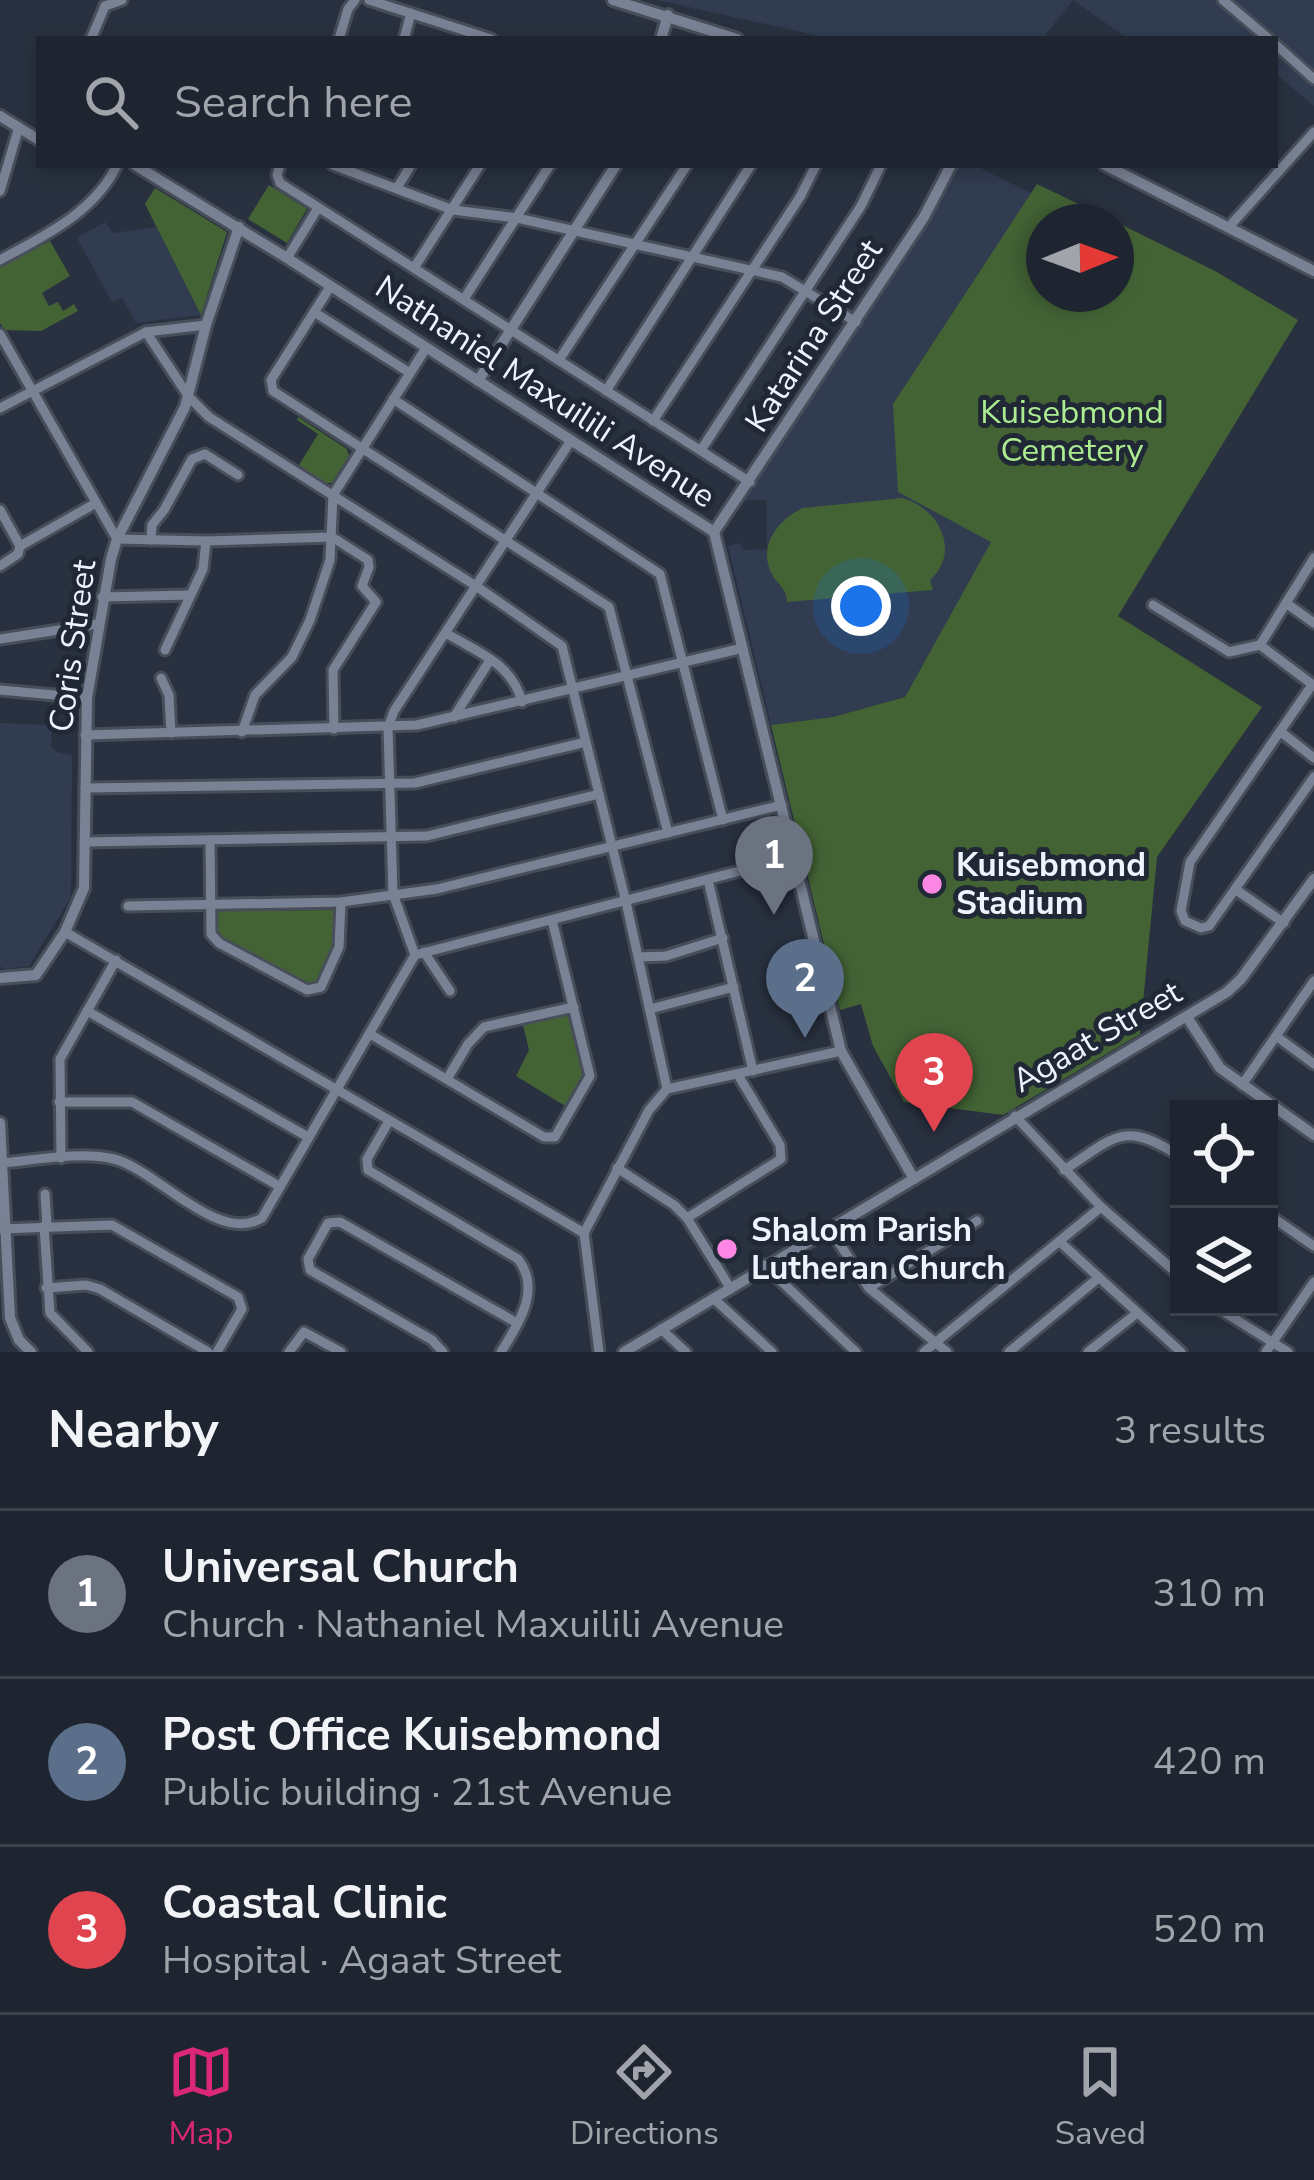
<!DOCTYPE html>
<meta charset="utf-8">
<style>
body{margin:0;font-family:"Nunito Sans",sans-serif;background:#2c313c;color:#f1f3f6}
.controls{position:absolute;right:36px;bottom:36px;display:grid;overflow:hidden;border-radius:0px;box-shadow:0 6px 18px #0003}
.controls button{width:108px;height:108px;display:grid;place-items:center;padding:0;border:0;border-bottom:3px solid #3c424c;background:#1f2530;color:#f1f3f6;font:60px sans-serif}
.compass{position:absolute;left:1026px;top:204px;width:108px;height:108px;border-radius:50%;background:#1f2530;box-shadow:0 6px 18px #0003;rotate:89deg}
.you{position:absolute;left:861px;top:606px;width:42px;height:42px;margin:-30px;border:9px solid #fff;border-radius:50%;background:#1a73e8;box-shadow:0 0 0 18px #1a73e833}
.badge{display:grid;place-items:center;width:78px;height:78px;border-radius:50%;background:#db2777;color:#fff;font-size:39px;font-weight:700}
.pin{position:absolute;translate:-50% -99px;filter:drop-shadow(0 3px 6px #0008)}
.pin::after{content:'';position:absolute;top:63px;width:42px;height:36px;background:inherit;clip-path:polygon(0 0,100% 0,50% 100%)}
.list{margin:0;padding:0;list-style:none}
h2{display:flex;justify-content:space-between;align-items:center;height:156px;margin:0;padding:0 48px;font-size:51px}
h2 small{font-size:39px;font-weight:400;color:#a1a5ab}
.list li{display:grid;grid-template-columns:78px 1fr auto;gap:36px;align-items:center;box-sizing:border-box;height:168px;padding:0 48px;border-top:3px solid #3c424c}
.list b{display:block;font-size:45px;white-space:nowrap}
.list p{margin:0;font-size:39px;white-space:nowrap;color:#a1a5ab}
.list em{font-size:39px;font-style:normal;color:#a1a5ab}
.icon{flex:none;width:66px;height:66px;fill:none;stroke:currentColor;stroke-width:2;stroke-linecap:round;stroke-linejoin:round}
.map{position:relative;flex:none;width:1314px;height:1352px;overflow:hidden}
.search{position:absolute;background:#1f2530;box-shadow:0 6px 18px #0003;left:36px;right:36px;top:36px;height:132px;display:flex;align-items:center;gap:30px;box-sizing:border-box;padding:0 42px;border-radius:0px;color:#a1a5ab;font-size:45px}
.sheet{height:660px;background:#1f2530}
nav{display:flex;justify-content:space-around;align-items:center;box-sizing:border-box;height:168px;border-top:3px solid #3c424c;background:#1f2530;font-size:33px;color:#a1a5ab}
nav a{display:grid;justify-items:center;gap:6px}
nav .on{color:#db2777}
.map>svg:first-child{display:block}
.built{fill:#313c50}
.green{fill:#436335}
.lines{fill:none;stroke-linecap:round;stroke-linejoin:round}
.minor-casing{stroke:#474e5a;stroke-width:15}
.tertiary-casing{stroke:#474e5a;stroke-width:16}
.minor{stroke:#798294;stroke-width:9}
.tertiary{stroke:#798294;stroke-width:10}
.poi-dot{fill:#fc86e4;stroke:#202735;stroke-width:4.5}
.labels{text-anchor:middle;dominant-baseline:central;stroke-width:10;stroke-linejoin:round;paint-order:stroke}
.street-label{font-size:33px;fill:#eef4fe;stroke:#202735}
.park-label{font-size:33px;fill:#acec90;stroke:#202735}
.poi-label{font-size:33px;font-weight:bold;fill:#eef4fe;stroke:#202735;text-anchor:start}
</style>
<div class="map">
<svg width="1314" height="1352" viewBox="0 0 1314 1352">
<rect width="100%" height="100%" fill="#293140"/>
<g class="built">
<path d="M657,0H1314V106L1275,73V39H1128L1073,0L1042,39H833Z"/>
<path d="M956,165H974L1031,193L893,404L902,492L992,541L905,697L833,717L771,725L728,546L740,543L743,550L767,549V500H744L929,221Z"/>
<path d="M105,222L113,233L157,227L201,315L136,323L122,298L112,302L77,238Z"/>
<path d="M0,723L52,725L51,746L57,752L72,755L71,897L29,966L4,969L0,966Z"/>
</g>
<g class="green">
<path d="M1037,184L1116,222H1044V294H1116V222L1215,271L1298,320L1118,616L1262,707L1157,857L1140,1034L1003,1115L904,1102L873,1046L861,1004L840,1010L771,725L833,717L905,697L991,542L898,492L893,404Z"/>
<path d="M269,185L307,209L287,243L248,219Z"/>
<path d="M155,188L227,232L201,315L145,204Z"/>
<path d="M50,241L70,276L42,293L49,306L58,302L63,311L74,304L78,311L41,331L4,330L0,323V267Z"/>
<path d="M298,417L347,449L349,456L332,483H325L299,465L318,434L297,420Z"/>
<path d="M902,498C938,507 962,551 930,580L933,590L787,602C786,588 780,587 773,576C756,548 778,519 803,508Z"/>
<path d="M333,910L334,955L312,987L217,935L216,911Z"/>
<path d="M566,1013L573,1019L585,1074L567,1107L516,1076L529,1050L523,1025Z"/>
</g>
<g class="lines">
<g class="minor-casing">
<g id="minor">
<path d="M369,0L491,39"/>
<path d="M1223,0L1269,39"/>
<path d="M105,6L122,0"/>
<path d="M91,39L105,6"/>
<path d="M339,39L348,9L355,0"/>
<path d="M404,39L411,13"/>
<path d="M1275,44L1314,79"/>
<path d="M280,165L277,175L280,183L750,482"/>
<path d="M333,165L453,210L517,218L782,277L856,322"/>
<path d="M397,188L411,165"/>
<path d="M0,191L18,130"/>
<path d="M1228,228L1314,132"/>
<path d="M287,258L318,208"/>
<path d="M0,260C44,236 95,212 117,165"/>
<path d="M414,268L480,165"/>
<path d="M330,287L271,380L273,391L609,607L668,833"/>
<path d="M464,299L550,165"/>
<path d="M314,312L410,373"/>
<path d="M146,332L206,325"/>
<path d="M0,334L117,539L206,541L332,537L368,560L369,567L362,586L376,602L333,670L334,729"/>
<path d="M559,360L687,165"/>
<path d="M606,391L751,165"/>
<path d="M393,399L660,574L723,820"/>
<path d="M0,408L146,332L189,397L209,417L476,586L562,646L626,902L667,1089L649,1110L584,1233L599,1352"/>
<path d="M653,421L800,197L816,165"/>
<path d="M701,450L861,206L881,165"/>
<path d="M0,510L20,546"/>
<path d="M151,540L152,525L164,510L192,459L205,454L238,475"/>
<path d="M0,566L18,554L20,546L96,503"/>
<path d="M102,597L190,595"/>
<path d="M1286,603L1314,623"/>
<path d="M1153,605L1229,652L1260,645"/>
<path d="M446,633C478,653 512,663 522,702"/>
<path d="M0,639L98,624"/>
<path d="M165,650L203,569L206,541"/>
<path d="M161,678L169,695L171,733"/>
<path d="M1312,685L1190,862L1181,911L1185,921L1201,928L1209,926L1314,777"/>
<path d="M1313,685L1260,645L1314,558"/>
<path d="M0,690L87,698"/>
<path d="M454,717L490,660"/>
<path d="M242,732L255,695L292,657L310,620L330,560L333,495L426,348"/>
<path d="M1281,732L1314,758"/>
<path d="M85,735L417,725L743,648"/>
<path d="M85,788L415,783L586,742"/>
<path d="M210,840L211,934L219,943L307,990L321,987L339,947L341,902"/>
<path d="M84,842L427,836L599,794"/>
<path d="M708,880L753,1071"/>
<path d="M1235,889L1284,923"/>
<path d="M128,906L341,902L437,889L782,805"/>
<path d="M65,932L584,1233"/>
<path d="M424,952L450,991"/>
<path d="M415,955L393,894L388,728L394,711L570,442"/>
<path d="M415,955L794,857"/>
<path d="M639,957L666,956L723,938"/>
<path d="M650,1009L734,987"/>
<path d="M87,1011L308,1137"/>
<path d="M370,1034L544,1137H555L590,1076L552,920"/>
<path d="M1276,1036L1314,1064"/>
<path d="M447,1079L468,1044L484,1027L574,1007"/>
<path d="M1242,1085L1314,981"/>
<path d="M667,1089L841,1051"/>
<path d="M59,1102H132L279,1186"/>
<path d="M1015,1116L1101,1207L1179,1275"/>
<path d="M389,1121L367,1159L368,1170L518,1259C542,1290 518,1324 501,1352"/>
<path d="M61,1158L60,1059L116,960"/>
<path d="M2,1163C36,1160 80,1151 114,1159C157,1170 218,1245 262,1218L415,955"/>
<path d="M617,1168L674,1205L687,1218L729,1286"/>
<path d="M1064,1170C1114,1138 1123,1119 1179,1156"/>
<path d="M45,1194L47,1226"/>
<path d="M1269,1215L1314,1246"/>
<path d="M687,1218L781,1159L780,1145L738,1075"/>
<path d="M44,1226L50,1313L88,1352"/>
<path d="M829,1228L869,1288L947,1352"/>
<path d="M0,1229L112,1225L238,1297L242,1309L217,1352"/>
<path d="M1060,1242L1181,1352"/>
<path d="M764,1265L856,1352"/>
<path d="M46,1288L86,1285L100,1289L208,1352"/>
<path d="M869,1288L977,1221"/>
<path d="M713,1298L772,1352"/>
<path d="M1216,1307L1288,1352"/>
<path d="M661,1329L686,1352"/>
<path d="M289,1352L304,1332L341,1352"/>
<path d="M443,1352L432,1340L310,1270L308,1259L328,1223L340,1222L517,1323"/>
<path d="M924,1352L1101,1207"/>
<path d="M1009,1352L1097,1279"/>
<path d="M1088,1352L1137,1313"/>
<path d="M1266,1352L1314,1282"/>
</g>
</g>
<g class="tertiary-casing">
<g id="tertiary">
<path d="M613,0L737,39"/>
<path d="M661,39L668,15"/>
<path d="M0,116L39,140"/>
<path d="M135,165L287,258L714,532L841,1051L914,1179"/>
<path d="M1105,165L1314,271"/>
<path d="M478,381L616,165"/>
<path d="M714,532L924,217L951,165"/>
<path d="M0,978L36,975L65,932L84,888L87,698L111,559L117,539L185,407L206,325L239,227"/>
<path d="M1187,1017L1220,1068L1314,1135"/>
<path d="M0,1123L10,1318L19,1340L31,1352"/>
<path d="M624,1352L1227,992L1241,979L1314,879"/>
</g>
</g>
<use href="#minor" class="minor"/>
<use href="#tertiary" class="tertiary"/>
</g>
<g class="poi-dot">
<circle cx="932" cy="884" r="12"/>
<circle cx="727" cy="1249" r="12"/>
</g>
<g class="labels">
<g class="street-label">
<text transform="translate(814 336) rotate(-57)">Katarina Street</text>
<text transform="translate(545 392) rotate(33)">Nathaniel Maxuilili Avenue</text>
<text transform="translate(73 646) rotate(-82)">Coris Street</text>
<text transform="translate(1097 1037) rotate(-30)">Agaat Street</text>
</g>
<g class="park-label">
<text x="1072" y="412">Kuisebmond<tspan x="1072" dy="38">Cemetery</tspan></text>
</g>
<g class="poi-label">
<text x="956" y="865">Kuisebmond<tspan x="956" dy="38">Stadium</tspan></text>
<text x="751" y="1230">Shalom Parish<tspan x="751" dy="38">Lutheran Church</tspan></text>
</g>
</g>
</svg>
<div class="controls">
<button><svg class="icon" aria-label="locate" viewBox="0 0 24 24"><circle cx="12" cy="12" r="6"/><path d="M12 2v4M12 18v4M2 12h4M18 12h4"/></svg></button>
<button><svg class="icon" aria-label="layers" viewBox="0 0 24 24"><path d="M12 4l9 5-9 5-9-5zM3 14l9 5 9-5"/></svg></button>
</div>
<svg class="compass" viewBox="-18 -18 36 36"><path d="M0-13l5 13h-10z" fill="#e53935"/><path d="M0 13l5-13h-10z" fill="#a1a5ab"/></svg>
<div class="you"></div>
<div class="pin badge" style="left:774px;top:915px;background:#6b7280">1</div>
<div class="pin badge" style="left:805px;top:1038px;background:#5c6f8a">2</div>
<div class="pin badge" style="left:934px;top:1132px;background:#e0444e">3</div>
<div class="search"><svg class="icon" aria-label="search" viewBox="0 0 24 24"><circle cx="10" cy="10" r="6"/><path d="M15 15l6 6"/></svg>Search here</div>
</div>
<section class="sheet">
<h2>Nearby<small>3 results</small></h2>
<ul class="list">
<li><span class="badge" style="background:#6b7280">1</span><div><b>Universal Church</b><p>Church · Nathaniel Maxuilili Avenue</p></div><em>310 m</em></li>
<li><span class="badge" style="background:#5c6f8a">2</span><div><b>Post Office Kuisebmond</b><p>Public building · 21st Avenue</p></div><em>420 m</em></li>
<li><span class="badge" style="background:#e0444e">3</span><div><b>Coastal Clinic</b><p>Hospital · Agaat Street</p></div><em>520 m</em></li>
</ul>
</section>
<nav>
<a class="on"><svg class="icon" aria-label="map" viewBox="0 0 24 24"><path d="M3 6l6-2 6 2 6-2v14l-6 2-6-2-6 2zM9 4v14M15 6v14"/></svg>Map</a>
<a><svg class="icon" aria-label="directions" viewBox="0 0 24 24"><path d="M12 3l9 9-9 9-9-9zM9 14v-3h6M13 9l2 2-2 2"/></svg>Directions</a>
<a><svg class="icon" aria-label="saved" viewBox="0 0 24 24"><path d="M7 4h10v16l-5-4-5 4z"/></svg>Saved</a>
</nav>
